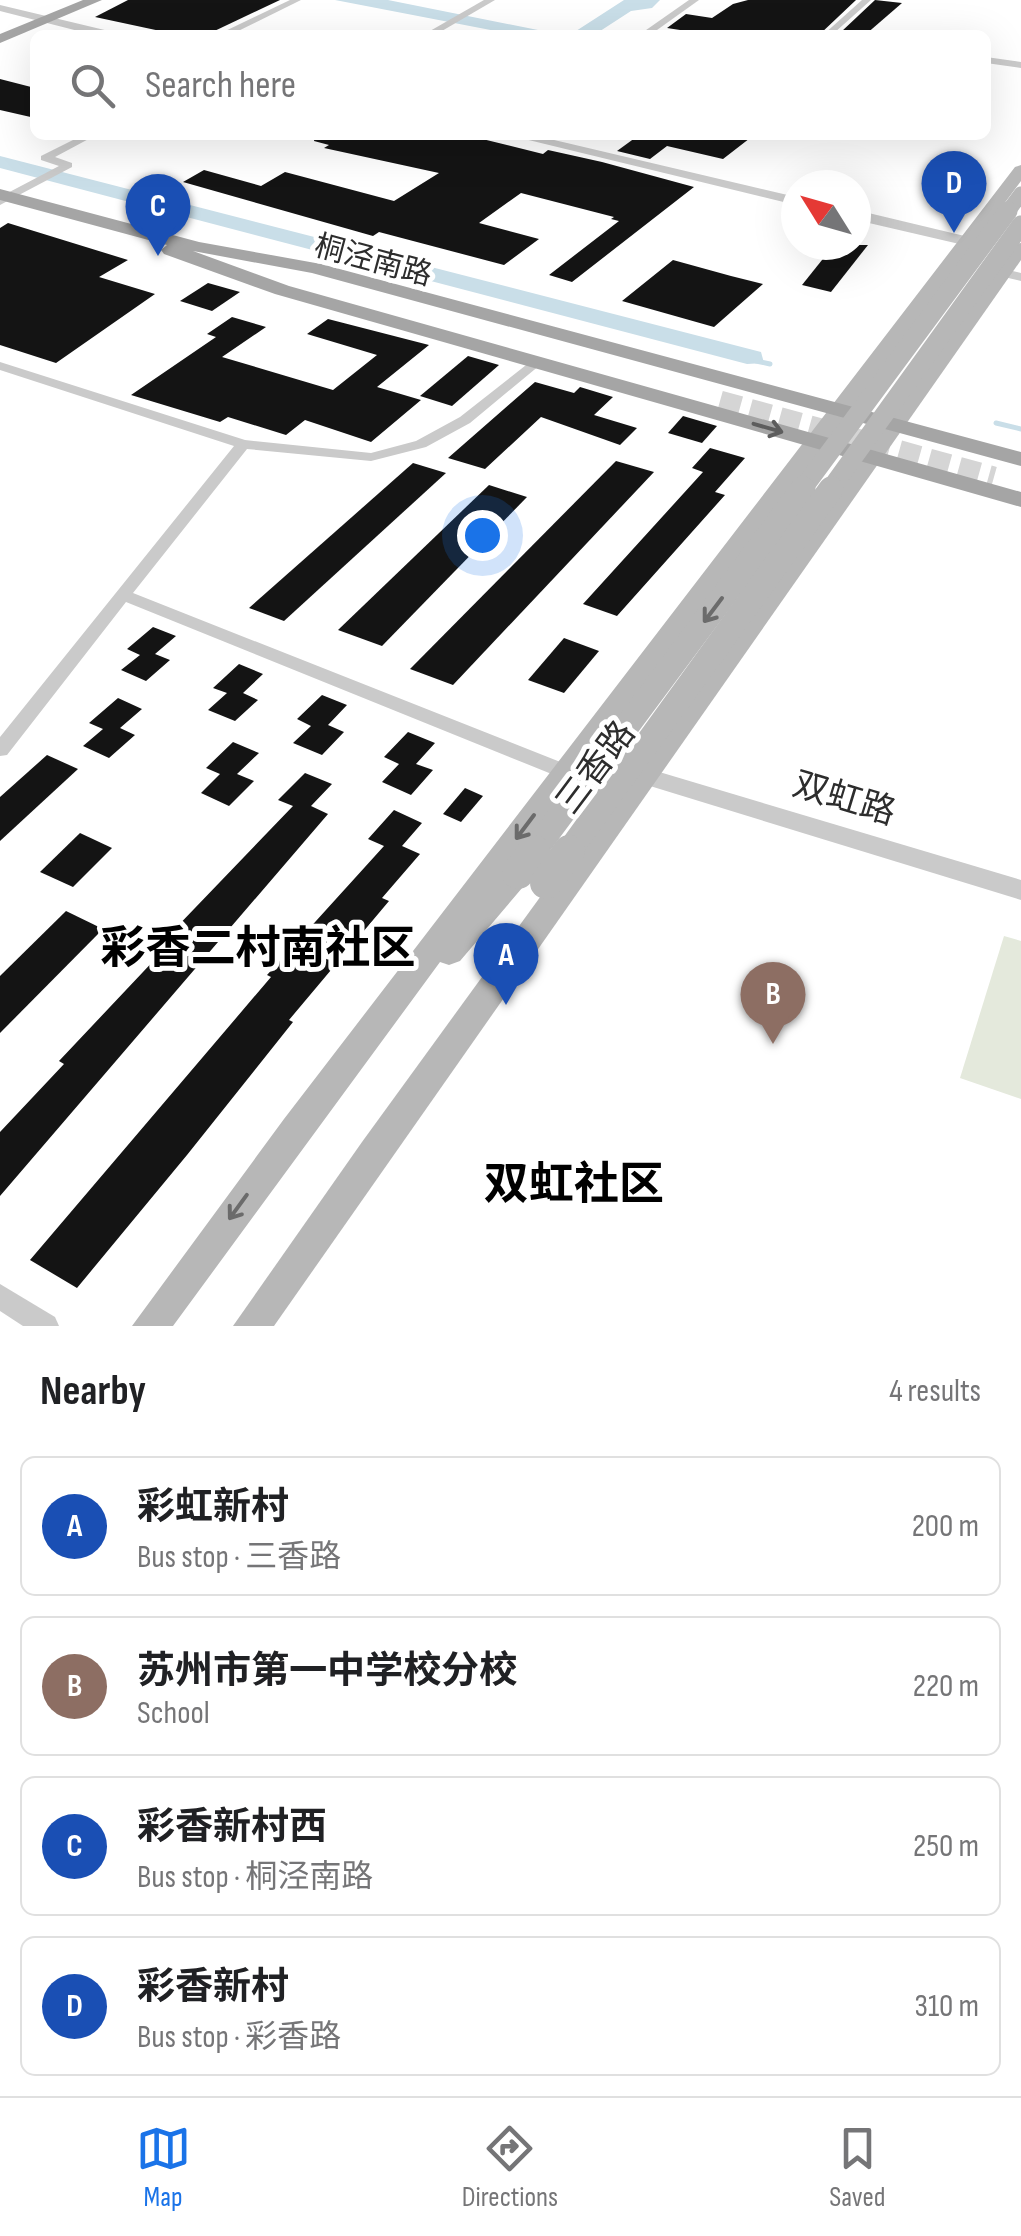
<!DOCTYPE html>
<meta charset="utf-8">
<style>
body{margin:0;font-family:"Sofia Sans Condensed","Noto Sans SC",sans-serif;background:#f6f6f6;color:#202124}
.compass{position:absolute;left:781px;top:170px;width:90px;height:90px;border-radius:50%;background:#fff;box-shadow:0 10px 40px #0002;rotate:307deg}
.you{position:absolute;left:482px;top:535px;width:35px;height:35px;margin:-25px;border:8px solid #fff;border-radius:50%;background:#1a73e8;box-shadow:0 0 0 15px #1a73e833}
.badge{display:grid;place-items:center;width:65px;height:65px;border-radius:50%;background:#1a73e8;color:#fff;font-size:32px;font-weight:700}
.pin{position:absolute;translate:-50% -82px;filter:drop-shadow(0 2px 5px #0008)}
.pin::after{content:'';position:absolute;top:52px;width:35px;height:30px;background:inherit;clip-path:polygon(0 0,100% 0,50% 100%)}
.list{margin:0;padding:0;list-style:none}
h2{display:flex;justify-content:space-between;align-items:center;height:130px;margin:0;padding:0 40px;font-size:42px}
h2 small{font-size:32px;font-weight:400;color:#757577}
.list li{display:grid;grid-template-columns:65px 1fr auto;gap:30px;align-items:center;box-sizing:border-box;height:140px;margin:0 20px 20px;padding:0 20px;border:2px solid #e0e0e0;border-radius:15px}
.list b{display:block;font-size:38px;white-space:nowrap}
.list p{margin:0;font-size:32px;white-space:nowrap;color:#757577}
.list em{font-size:32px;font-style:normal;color:#757577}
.icon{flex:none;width:55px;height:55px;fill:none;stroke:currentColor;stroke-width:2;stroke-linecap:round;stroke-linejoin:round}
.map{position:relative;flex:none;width:1021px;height:1326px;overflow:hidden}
.search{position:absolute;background:#fff;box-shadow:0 10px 40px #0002;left:30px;right:30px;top:30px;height:110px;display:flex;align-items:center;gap:25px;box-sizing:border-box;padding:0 35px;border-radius:15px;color:#757577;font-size:38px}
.sheet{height:770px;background:#fff}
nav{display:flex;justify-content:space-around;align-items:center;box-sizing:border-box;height:140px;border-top:2px solid #e0e0e0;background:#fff;font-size:28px;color:#757577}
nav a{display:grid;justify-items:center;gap:5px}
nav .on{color:#1a73e8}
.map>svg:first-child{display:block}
.green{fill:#e4e9dc}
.water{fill:#c9dee8}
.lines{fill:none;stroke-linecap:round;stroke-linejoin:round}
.stream{stroke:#c9dee8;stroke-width:5}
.building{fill:#141414}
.primary-tunnel{stroke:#d5d5d5;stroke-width:21;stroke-dasharray:21 10;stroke-linecap:butt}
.minor{fill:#cacaca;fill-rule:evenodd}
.tertiary{fill:#cacaca;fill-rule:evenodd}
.secondary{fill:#b7b7b7;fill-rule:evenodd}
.primary{fill:#a5a5a5;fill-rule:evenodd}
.secondary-bridge-far3{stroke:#b7b7b7;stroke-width:15}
.secondary-bridge-far2{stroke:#b7b7b7;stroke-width:19}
.secondary-bridge-far1{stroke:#b7b7b7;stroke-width:25}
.secondary-bridge{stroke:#b7b7b7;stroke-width:32}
.oneway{stroke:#5d5d5d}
.oneway2{stroke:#6b6b6b}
.labels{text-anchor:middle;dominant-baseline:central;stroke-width:10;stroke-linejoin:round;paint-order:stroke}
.far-street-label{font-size:30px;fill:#2d2d2d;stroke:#fff}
.street-label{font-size:35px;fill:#2d2d2d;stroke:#fff}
.near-neighbourhood-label{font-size:45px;font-weight:bold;fill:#000;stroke:#fff}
</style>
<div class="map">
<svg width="1021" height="1326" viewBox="0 0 1021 1326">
<rect width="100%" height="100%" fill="#fff"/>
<path class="green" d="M1004,936L1021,941V1099L960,1078Z"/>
<g class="water">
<path d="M335,0H388L558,34L576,31L624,0H660L652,8L631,11L594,35H517Z"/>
<path d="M0,156L761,352L764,363L747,364L0,168Z"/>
</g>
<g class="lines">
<g class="stream">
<path d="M756,361L770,364"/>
<path d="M996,423L1021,429"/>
</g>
</g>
<g class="building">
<path d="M128,0H280L206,35H179L95,17Z"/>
<path d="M748,0H856L819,35H689L693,32L667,28L686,14L712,18L733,4Z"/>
<path d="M875,0L902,3L865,35L841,32Z"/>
<path d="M0,79L35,88V118L0,110Z"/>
<path d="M315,135H466L543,154L548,150L602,162L694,187L572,282L549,275L619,221L611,219L614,217L521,193L479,223L539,239L504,265L379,232L373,236L183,182L204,170L261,186L285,172L394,201L439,173L324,148L329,145L314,141Z"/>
<path d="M639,135H754L723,159L667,146L650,159L617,151Z"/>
<path d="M8,223L128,260L99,277L155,294L56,363L0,345V228Z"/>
<path d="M834,245H868L831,292L802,285Z"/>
<path d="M673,260L731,276L763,284L714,327L622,301Z"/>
<path d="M208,283L240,292L212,311L180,301Z"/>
<path d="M232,317L266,327L222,357L333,390L377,355L307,334L328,319L429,345L377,387L421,400L371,442L305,420L286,435L228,417L220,422L131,395L216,337L207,334Z"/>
<path d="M468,356L499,365L452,406L420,396Z"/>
<path d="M535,382L574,393L580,387L613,397L594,415L637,428L620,445L541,417L485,469L448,458Z"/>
<path d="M683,416L717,426L702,443L668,433Z"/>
<path d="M710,448L745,458L715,492L725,495L617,616L583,604L703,472L692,468Z"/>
<path d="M616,461L654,472L453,685L410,669Z"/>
<path d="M413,463L446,473L284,621L249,608Z"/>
<path d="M489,485L527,497L382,646L338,630Z"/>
<path d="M153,627L176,636L155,654L170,660L146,681L121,670L140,655L127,649Z"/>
<path d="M564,638L599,651L564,693L528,680Z"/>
<path d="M239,664L263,674L243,693L258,700L235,721L208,710L227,693L213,688Z"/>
<path d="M322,695L347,705L328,725L344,732L322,755L293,743L311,726L297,719Z"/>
<path d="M118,698L142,709L120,728L135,735L109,758L83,746L103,729L89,723Z"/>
<path d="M408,732L435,743L416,764L433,770L411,795L382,782L399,764L384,757Z"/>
<path d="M233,742L259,753L237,774L254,781L229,806L201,793L220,774L206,768Z"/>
<path d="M47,755L78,769L0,841V797Z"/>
<path d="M305,773L332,784L311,806L328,814L0,1196V1132L64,1064L59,1061L176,937L170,934L293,806L278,800Z"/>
<path d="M465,788L483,796L461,822L443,814Z"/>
<path d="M394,810L422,823L402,846L420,854L382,898L389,901L289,1020L293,1022L187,1155L77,1288L30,1260L271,977L267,975L384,846L368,839Z"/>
<path d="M80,833L112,848L73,887L40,872Z"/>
<path d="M66,911L103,929L0,1033V976Z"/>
</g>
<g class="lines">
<path class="primary-tunnel" d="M720,401L994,477"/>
<g class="minor">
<path d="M290,0H301L230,35H217Z"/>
<path d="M484,0H495L435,35H423Z"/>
<path d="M689,0H699L650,35H639Z"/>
<path d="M862,0H871L834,33L837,35H823Z"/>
<path d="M986,57L1021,62V68L986,63Z"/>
<path d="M83,135H96L55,157L72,163V167L0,205V197L59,166L41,160V156Z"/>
<path d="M1004,269L1021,273V281L1000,276V270Z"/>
<path d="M535,358L542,362L540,365L470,423L426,447L371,461L247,449L133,593L573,767L575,772L573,777H559L126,602L7,755L0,756V737L234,446L0,370V362L245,440L371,453L416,441L460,417Z"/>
<path d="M0,1284L55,1317L59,1326H23L0,1311Z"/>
</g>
<g class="tertiary">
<path d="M0,5L113,32L115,35H94L0,11Z"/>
<path d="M508,135H533L796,197V205Z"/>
<path d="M856,210L973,238L976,241L968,246L856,220Z"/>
<path d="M646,768L1021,880V900L637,782L634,776L637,770Z"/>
</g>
<g class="secondary">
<path d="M1021,165V181L513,864L528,865L532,873L528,881L460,961L449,965L440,962L173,1326H132L284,1119L1015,167Z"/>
<path d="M1021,243V260L274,1326H233L362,1142L1015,244Z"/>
</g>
<g class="primary">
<path d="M83,0H102L0,43V34Z"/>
<path d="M0,189L199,242L321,264L1021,452V466L312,273L193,251L289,286L1021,492V507L275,294L164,254L161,250L167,245L0,200Z"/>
</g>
<path class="secondary-bridge-far3" d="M1006,214L1021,194"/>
<g class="secondary-bridge-far2">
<path d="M801,491L1008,211"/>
<path d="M829,491L1021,225"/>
</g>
<g class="secondary-bridge-far1">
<path d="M532,854L803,489"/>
<path d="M567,854L831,489"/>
</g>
<g class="secondary-bridge">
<path d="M518,873L534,851"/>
<path d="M546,883L569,851"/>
</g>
</g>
<defs><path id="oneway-shaft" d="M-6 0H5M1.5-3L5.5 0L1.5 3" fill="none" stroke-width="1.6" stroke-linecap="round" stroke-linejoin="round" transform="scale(2.5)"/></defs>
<use class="oneway" href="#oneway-shaft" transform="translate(768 428) rotate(16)"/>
<g class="oneway2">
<use href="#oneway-shaft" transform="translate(713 610) rotate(127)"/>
<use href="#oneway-shaft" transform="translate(525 827) rotate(127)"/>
<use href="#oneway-shaft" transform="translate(238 1207) rotate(126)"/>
</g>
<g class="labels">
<g class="far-street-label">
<text transform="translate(373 261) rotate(15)">桐泾南路</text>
</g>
<g class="street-label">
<text transform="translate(596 768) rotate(-53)">三香路</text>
<text transform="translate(844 799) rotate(17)">双虹路</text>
</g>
<g class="near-neighbourhood-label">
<text x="258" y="949">彩香二村南社区</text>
<text x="574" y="1185">双虹社区</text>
</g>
</g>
</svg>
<svg class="compass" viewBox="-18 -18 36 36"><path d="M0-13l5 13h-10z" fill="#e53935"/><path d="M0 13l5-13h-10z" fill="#757577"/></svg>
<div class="you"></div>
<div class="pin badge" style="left:506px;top:1005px;background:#1a4fb4">A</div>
<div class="pin badge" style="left:773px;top:1044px;background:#8d6e63">B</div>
<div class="pin badge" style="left:158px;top:256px;background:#1a4fb4">C</div>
<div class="pin badge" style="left:954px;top:233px;background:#1a4fb4">D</div>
<div class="search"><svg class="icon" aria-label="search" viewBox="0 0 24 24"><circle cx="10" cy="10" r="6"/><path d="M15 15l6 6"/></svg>Search here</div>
</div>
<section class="sheet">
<h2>Nearby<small>4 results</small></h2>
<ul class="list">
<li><span class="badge" style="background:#1a4fb4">A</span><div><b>彩虹新村</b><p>Bus stop · 三香路</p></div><em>200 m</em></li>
<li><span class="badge" style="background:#8d6e63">B</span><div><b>苏州市第一中学校分校</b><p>School</p></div><em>220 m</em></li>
<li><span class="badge" style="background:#1a4fb4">C</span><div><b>彩香新村西</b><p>Bus stop · 桐泾南路</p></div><em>250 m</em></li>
<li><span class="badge" style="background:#1a4fb4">D</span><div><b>彩香新村</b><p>Bus stop · 彩香路</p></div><em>310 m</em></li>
</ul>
</section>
<nav>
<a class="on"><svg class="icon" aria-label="map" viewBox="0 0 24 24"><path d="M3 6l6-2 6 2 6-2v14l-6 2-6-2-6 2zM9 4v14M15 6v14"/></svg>Map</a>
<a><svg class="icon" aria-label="directions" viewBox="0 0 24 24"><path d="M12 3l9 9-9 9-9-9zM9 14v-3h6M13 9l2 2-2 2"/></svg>Directions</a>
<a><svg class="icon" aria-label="saved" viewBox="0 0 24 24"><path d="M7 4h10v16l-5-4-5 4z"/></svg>Saved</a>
</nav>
